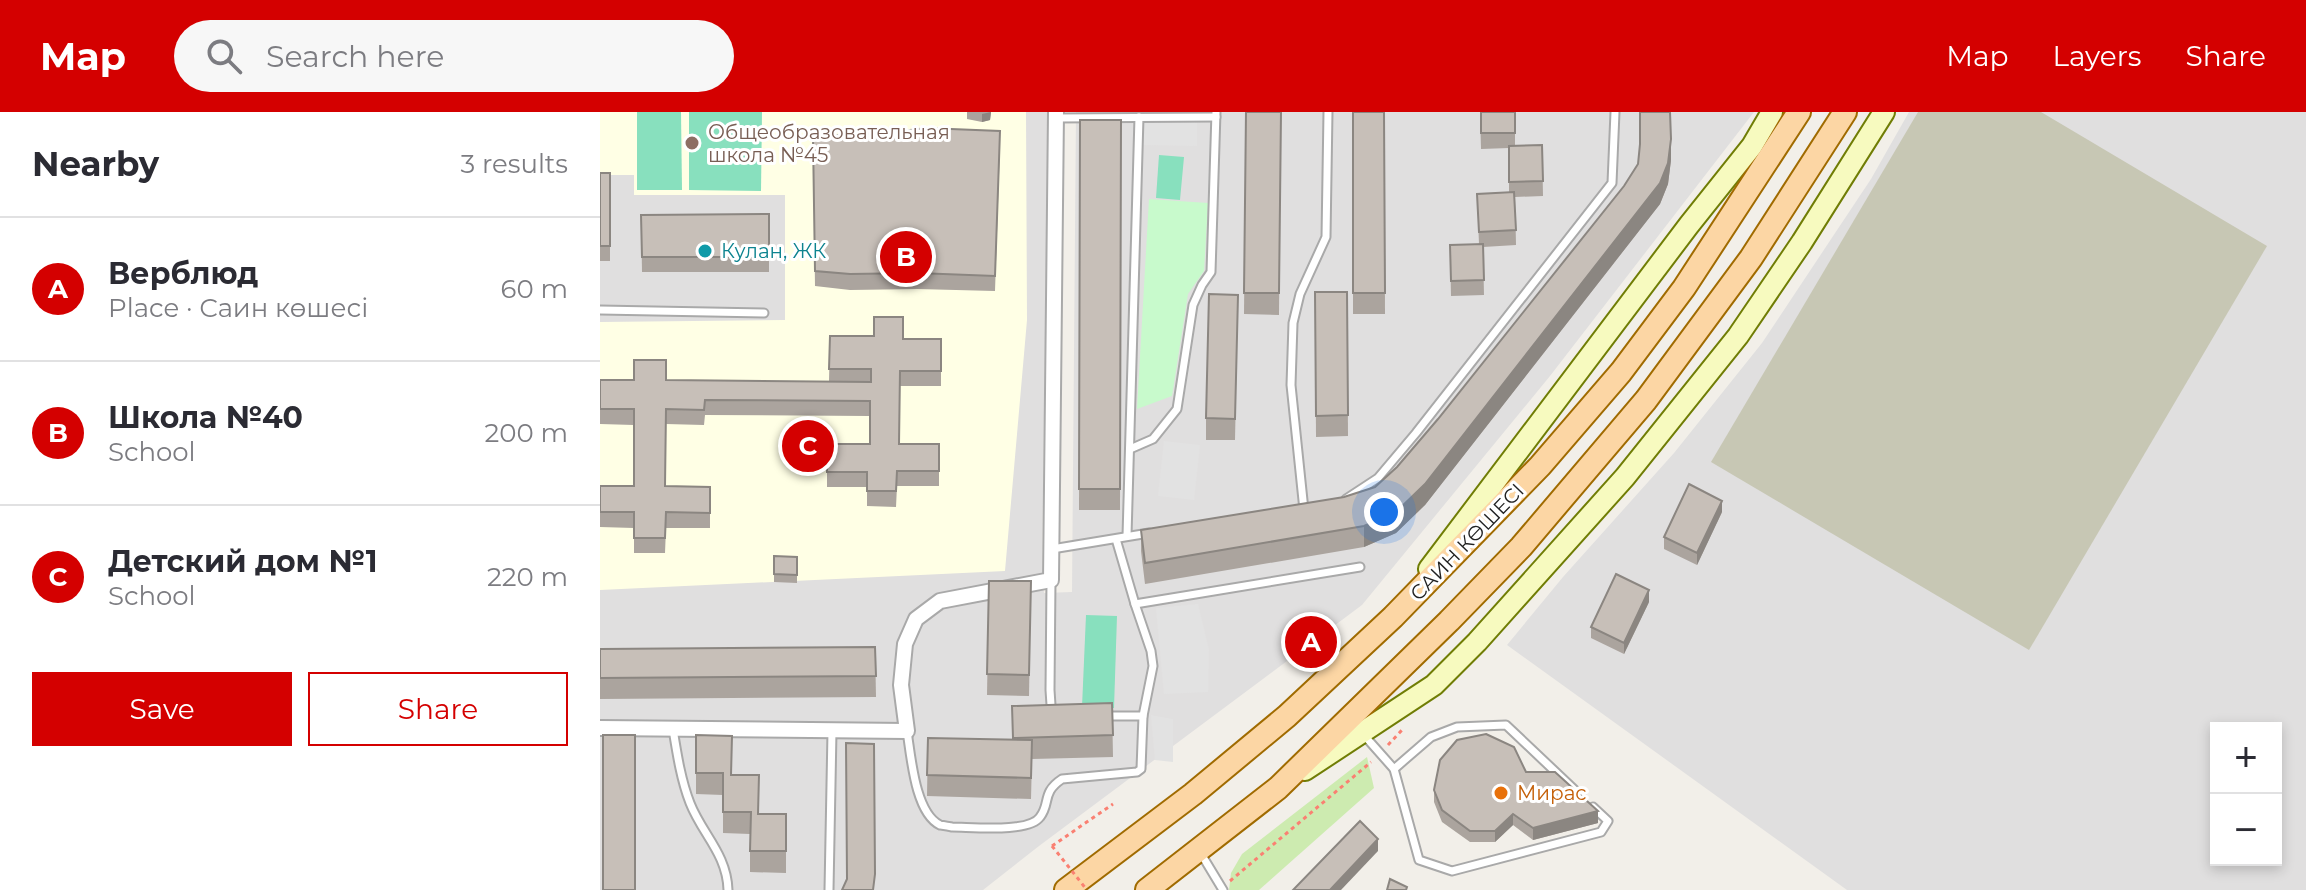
<!DOCTYPE html>
<meta charset="utf-8">
<style>
body{margin:0;font-family:Montserrat,sans-serif;background:#f7f7f7;color:#2b2b33}
.controls{position:absolute;right:24px;bottom:24px;display:grid;overflow:hidden;border-radius:0px;box-shadow:0 4px 12px #0003}
.controls button{width:72px;height:72px;display:grid;place-items:center;padding:0;border:0;border-bottom:2px solid #e1e1e2;background:#fff;color:#2b2b33;font:40px sans-serif}
.you{position:absolute;left:784px;top:400px;width:28px;height:28px;margin:-20px;border:6px solid #fff;border-radius:50%;background:#1a73e8;box-shadow:0 0 0 12px #1a73e833}
.badge{display:grid;place-items:center;width:52px;height:52px;border-radius:50%;background:#d40000;color:#fff;font-size:26px;font-weight:700}
.pin{position:absolute;translate:-50% -50%;border:4px solid #fff;box-shadow:0 2px 8px #0006}
.list{margin:0;padding:0;list-style:none}
h2{display:flex;justify-content:space-between;align-items:center;height:104px;margin:0;padding:0 32px;font-size:34px}
h2 small{font-size:26px;font-weight:400;color:#7c7c81}
.list li{display:grid;grid-template-columns:52px 1fr auto;gap:24px;align-items:center;box-sizing:border-box;height:144px;padding:0 32px;border-top:2px solid #e1e1e2}
.list b{display:block;font-size:30px;white-space:nowrap}
.list p{margin:0;font-size:26px;white-space:nowrap;color:#7c7c81}
.list em{font-size:26px;font-style:normal;color:#7c7c81}
.actions{display:flex;gap:16px;padding:24px 32px}
.actions a{flex:1;padding:18px 0;border:2px solid #d40000;border-radius:0px;text-align:center;font-size:28px;color:#d40000}
.actions .main{background:#d40000;color:#fff}
.icon{flex:none;width:44px;height:44px;fill:none;stroke:currentColor;stroke-width:2;stroke-linecap:round;stroke-linejoin:round}
.map{position:relative;flex:none;width:1706px;height:778px;overflow:hidden}
header{display:flex;align-items:center;gap:48px;box-sizing:border-box;height:112px;padding:0 40px;background:#d40000;color:#fff}
header strong{font-size:38px}
nav{display:flex;gap:44px;margin-inline-start:auto;font-size:28px}
.search{width:560px;height:72px;background:#f7f7f7;display:flex;align-items:center;gap:20px;box-sizing:border-box;padding:0 28px;border-radius:44px;color:#7c7c81;font-size:30px}
main{display:flex}
aside{flex:1;background:#fff}
.map>svg:first-child{display:block}
.residential{fill:#e0dfdf;fill-rule:evenodd}
.education{fill:#ffffe5}
.construction{fill:#c7c7b4}
.grass{fill:#cdebb0}
.park{fill:#c8facc}
.pitch{fill:#88e0be}
.parking{fill:#e2e2e2}
.lines{fill:none;stroke-linecap:round;stroke-linejoin:round}
.lane-casing{stroke:#a9a9a9;stroke-width:11}
.street-casing{stroke:#a9a9a9;stroke-width:18}
.secondary-casing{stroke:#707d05;stroke-width:24}
.primary-casing{stroke:#a06b00;stroke-width:26}
.path{stroke:#fa8072;stroke-width:3;stroke-dasharray:4 4;stroke-linecap:butt}
.lane{stroke:#fff;stroke-width:7}
.street{stroke:#fff;stroke-width:14}
.secondary{stroke:#f7fabf;stroke-width:20}
.primary{stroke:#fcd6a4;stroke-width:22}
.path-bridge{stroke:#fa8072;stroke-width:3;stroke-dasharray:4 4;stroke-linecap:butt}
.wall{fill:#aba49e}
.shaded-wall{fill:#8b8681}
.building{fill:#c7bfb8;stroke:#8b8681;stroke-width:2}
.education-dot{fill:#8d6e63;stroke:#fff;stroke-width:3}
.culture-dot{fill:#0f9aa8;stroke:#fff;stroke-width:3}
.food-dot{fill:#e8710a;stroke:#fff;stroke-width:3}
.labels{text-anchor:middle;dominant-baseline:central;stroke-width:6;stroke-linejoin:round;paint-order:stroke}
.education-label{font-size:20px;fill:#785e54;stroke:#fff;text-anchor:start}
.culture-label{font-size:20px;fill:#0d838f;stroke:#fff;text-anchor:start}
.street-label{font-size:20px;fill:#222;stroke:#fff}
.food-label{font-size:20px;fill:#c56008;stroke:#fff;text-anchor:start}
</style>
<header>
<strong>Map</strong>
<div class="search"><svg class="icon" aria-label="search" viewBox="0 0 24 24"><circle cx="10" cy="10" r="6"/><path d="M15 15l6 6"/></svg>Search here</div>
<nav><a>Map</a><a>Layers</a><a>Share</a></nav>
</header>
<main>
<aside>
<h2>Nearby<small>3 results</small></h2>
<ul class="list">
<li><span class="badge">A</span><div><b>Верблюд</b><p>Place · Саин көшесі</p></div><em>60 m</em></li>
<li><span class="badge">B</span><div><b>Школа №40</b><p>School</p></div><em>200 m</em></li>
<li><span class="badge">C</span><div><b>Детский дом №1</b><p>School</p></div><em>220 m</em></li>
</ul>
<div class="actions"><a class="main">Save</a><a>Share</a></div>
</aside>
<div class="map">
<svg width="1706" height="778" viewBox="0 0 1706 778">
<rect width="100%" height="100%" fill="#f2efe9"/>
<g class="residential">
<path d="M0,0H448L442,457L444,481L472,480L476,0H1154L950,264L762,493L439,734L383,778H0Z"/>
<path d="M1309,0H1706V778H1247L907,533L963,465L1074,341L1162,231L1271,67ZM1616,616H1676V748H1616Z"/>
</g>
<path class="education" d="M0,0H426L427,208L405,459L0,478V210L185,208V83H34V63H0Z"/>
<path class="construction" d="M1318,0H1441L1667,134L1429,538L1111,350Z"/>
<path class="grass" d="M767,645L774,676L659,778H629L631,761L642,742Z"/>
<path class="park" d="M549,87L608,91L604,159L588,182L572,284L537,297Z"/>
<g class="pitch">
<path d="M37,0H81L82,78H37Z"/>
<path d="M89,0H162L161,79L89,78Z"/>
<path d="M559,43L584,45L580,88L556,86Z"/>
<path d="M486,503L517,504L514,596L482,595Z"/>
</g>
<g class="parking">
<path d="M544,9L597,10V34L543,33Z"/>
<path d="M564,329L600,333L594,388L558,384Z"/>
<path d="M598,492L609,538L608,580L564,582L556,496Z"/>
<path d="M551,603L573,607V650L555,648Z"/>
</g>
<g class="lines">
<g class="lane-casing">
<g id="lane">
<path d="M456,6L616,5"/>
<path d="M0,198L164,201"/>
<path d="M530,337L553,327L577,297L593,193L602,173L611,160L616,0"/>
<path d="M746,387L778,366L816,321L1012,71L1015,0"/>
<path d="M704,398L691,273L693,211L700,182L726,125L728,0"/>
<path d="M527,424L539,5"/>
<path d="M452,437L549,421"/>
<path d="M451,468L450,578L451,593L454,601"/>
<path d="M535,492L760,455"/>
<path d="M505,604H543"/>
<path d="M73,617C77,642 81,668 90,691C102,722 127,742 128,778"/>
<path d="M307,619C311,644 315,701 340,713C341,713 352,715 352,715C372,715 429,721 440,705C451,691 441,681 462,667L537,660L541,657L543,604L553,554L551,539L535,492L516,427"/>
<path d="M763,622L794,657L819,748L852,759L1001,720L1008,709L993,695"/>
<path d="M794,657L831,625L857,615L906,613L981,684"/>
<path d="M600,740L623,778"/>
<path d="M229,778L232,619"/>
</g>
</g>
<g class="street-casing">
<path id="street" d="M0,616L307,619L301,573L305,532L316,507L340,489L451,468L456,0"/>
</g>
<g class="secondary-casing">
<g id="secondary">
<path d="M829,457L1089,113L1152,34L1172,0"/>
<path d="M705,658L834,573L877,530L1025,365L1138,224L1202,130L1284,0"/>
</g>
</g>
<g class="primary-casing">
<g id="primary">
<path d="M466,778L593,682L687,604L793,505L940,354L1021,260L1084,176L1199,0"/>
<path d="M547,778L678,676L849,509L921,435L1046,288L1151,146L1245,0"/>
</g>
</g>
<g class="path">
<path d="M788,633L802,618"/>
<path d="M452,734L513,692"/>
<path d="M630,769L771,650"/>
</g>
<use href="#lane" class="lane"/>
<use href="#street" class="street"/>
<use href="#secondary" class="secondary"/>
<use href="#primary" class="primary"/>
<path class="path-bridge" d="M452,734L487,778"/>
</g>
<g class="wall">
<path d="M367,0H391L390,8L382,10L367,7Z"/>
<path d="M646,0H681L679,203L644,202Z"/>
<path d="M753,0H784L785,202H753Z"/>
<path d="M880,0H915V33H942L943,84L915,85L916,133L883,135L884,183L851,184L850,133L879,132L877,82L909,81V36L881,37Z"/>
<path d="M480,8H521L520,398H479Z"/>
<path d="M213,26L400,34L395,179L317,177L250,178L215,174Z"/>
<path d="M1071,48L1068,72L1060,92L825,393L796,421L764,435L545,472L541,439V418L744,385L775,375L797,355Z"/>
<rect x="0" y="61" width="10" height="88"/>
<path d="M169,102V160H42L41,103Z"/>
<path d="M715,180H747L748,324L716,325Z"/>
<path d="M638,183L635,328H606V306Z"/>
<path d="M230,224L341,227V274H300L299,332H339V374H297L296,395L267,394V375H227V332H270V304L105,303L104,313L66,312V374L110,375V416H66L65,441H34V416L0,415V374H34V313L0,312V268L229,270Z"/>
<path d="M1122,400L1097,453L1064,437V425Z"/>
<path d="M197,445V471L174,470V462Z"/>
<path d="M389,469H431L429,584L387,583Z"/>
<path d="M1049,490L1024,542L991,526V515Z"/>
<path d="M275,535L276,585L0,587V537Z"/>
<path d="M512,591L513,645L432,647L431,687L327,684L328,626L412,628V594Z"/>
<path d="M96,623L132,663L159,702H186V761L150,760V722L123,721V683L96,682Z"/>
<path d="M926,660L998,711L933,728L913,713L895,730H870L842,710L834,690V678Z"/>
</g>
<g class="shaded-wall">
<path d="M391,0L390,8L382,10V2Z"/>
<path d="M1071,27V48L1068,72L1060,92L825,393L796,421L764,435V414Z"/>
<path d="M1122,389V400L1097,453V441Z"/>
<path d="M1049,478V490L1024,542V531Z"/>
<path d="M998,699V711L933,728V716Z"/>
<path d="M913,702V713L895,730V719Z"/>
<path d="M778,727V739L741,778H730Z"/>
</g>
<g class="building">
<path d="M646,0H681L679,181H644Z"/>
<path d="M753,0H784L785,181H753Z"/>
<rect x="881" y="0" width="34" height="21"/>
<path d="M1040,0H1070L1071,27L1068,51L1060,71L825,372L796,400L764,414L545,451L541,418L744,385L775,375L797,355L838,307L1024,74L1038,52L1040,32Z"/>
<path d="M480,8H521L520,377H479Z"/>
<path d="M326,16L400,19L395,164L317,161L250,162L215,159L213,26L248,22L286,21Z"/>
<path d="M942,33L943,69L909,70V34Z"/>
<rect x="0" y="61" width="10" height="73"/>
<path d="M914,80L916,118L879,120L877,82Z"/>
<path d="M169,102V145H42L41,103Z"/>
<path d="M883,132L884,168L851,169L850,133Z"/>
<path d="M715,180H747L748,303L716,304Z"/>
<path d="M609,182L638,183L635,307L606,306Z"/>
<path d="M274,205H303V227H341V259H300L299,332H339V359H297L296,379H267V360H227V332H270V289L105,288L104,298L66,297L65,374L110,375V401L66,400L65,426H34V400H0V374H34V297H0V268H34V248H66V268L271,270V257H229L230,224H274Z"/>
<path d="M1089,372L1122,389L1097,441L1064,425Z"/>
<path d="M174,444L197,445V463L174,462Z"/>
<path d="M1016,462L1049,478L1024,531L991,515Z"/>
<path d="M389,469H431L429,563L387,562Z"/>
<path d="M275,535L276,564L0,566V537Z"/>
<path d="M512,591L513,623L413,626L412,594Z"/>
<path d="M886,622L914,635L926,660H955L998,699L933,716L913,702L895,719H870L842,698L834,678L840,648L857,628Z"/>
<rect x="3" y="623" width="32" height="155"/>
<path d="M96,623L132,624L131,663H159L158,702H186V739H150L151,700H123V661H96Z"/>
<path d="M328,626L432,628L431,666L327,663Z"/>
<path d="M246,631L274,632L275,762L273,778H242L247,767Z"/>
<path d="M760,709L778,727L730,778H693Z"/>
<path d="M790,767L807,775L806,778H787Z"/>
</g>
<circle class="education-dot" cx="92" cy="31" r="8"/>
<circle class="culture-dot" cx="105" cy="139" r="8"/>
<circle class="food-dot" cx="901" cy="681" r="8"/>
<g class="labels">
<g class="education-label">
<text x="108" y="20">Общеобразовательная<tspan x="108" dy="23">школа №45</tspan></text>
</g>
<g class="culture-label">
<text x="121" y="139">Кулан, ЖК</text>
</g>
<g class="street-label">
<text transform="translate(867 430) rotate(-46)">САИН КӨШЕСІ</text>
</g>
<g class="food-label">
<text x="917" y="681">Мирас</text>
</g>
</g>
</svg>
<div class="controls">
<button>+</button>
<button>−</button>
</div>
<div class="you"></div>
<div class="pin badge" style="left:711px;top:530px">A</div>
<div class="pin badge" style="left:306px;top:145px">B</div>
<div class="pin badge" style="left:208px;top:334px">C</div>
</div>
</main>
